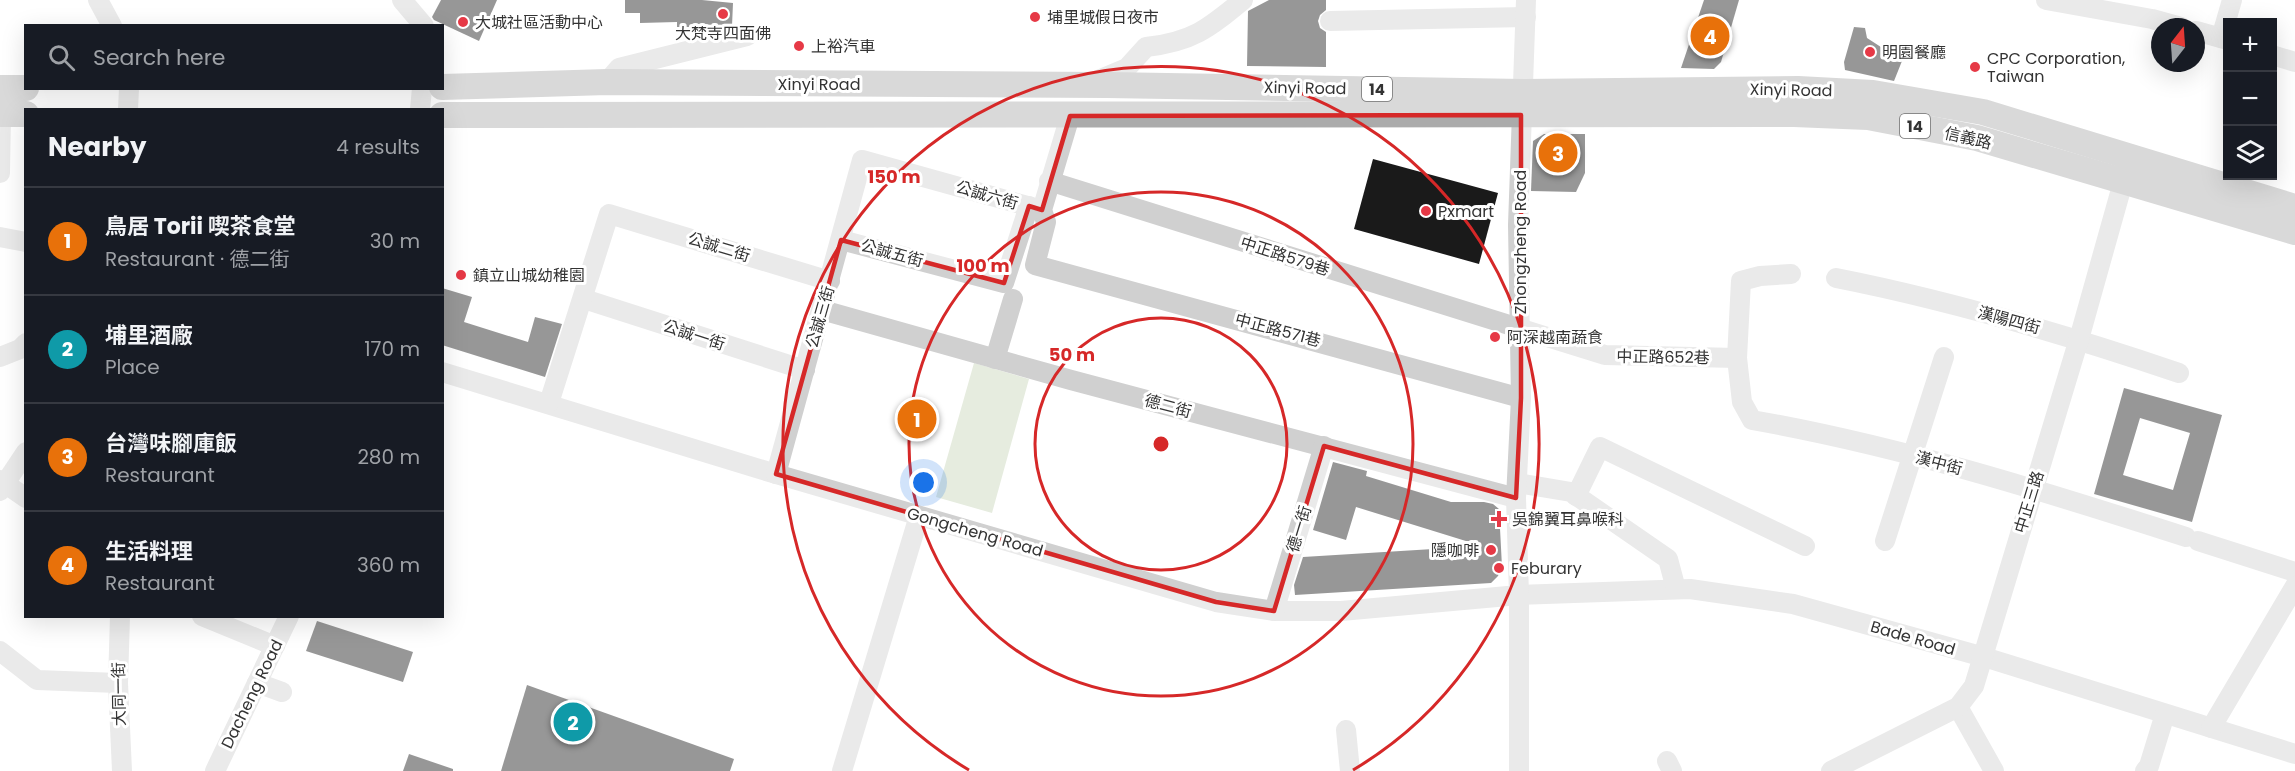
<!DOCTYPE html>
<meta charset="utf-8">
<style>
body{margin:0;font-family:Poppins,"Noto Sans TC",sans-serif;background:#242831;color:#f1f3f6}
.controls{position:absolute;right:18px;top:18px;display:grid;overflow:hidden;border-radius:0px;box-shadow:0 6px 24px #0002}
.controls button{width:54px;height:54px;display:grid;place-items:center;padding:0;border:0;border-bottom:2px solid #363941;background:#171b24;color:#f1f3f6;font:30px sans-serif}
.compass{position:absolute;left:2151px;top:18px;width:54px;height:54px;border-radius:50%;background:#171b24;box-shadow:0 6px 24px #0002;rotate:17deg}
.you{position:absolute;left:924px;top:483px;width:21px;height:21px;margin:-15px;border:4px solid #fff;border-radius:50%;background:#1a73e8;box-shadow:0 0 0 9px #1a73e833}
.badge{display:grid;place-items:center;width:39px;height:39px;border-radius:50%;background:#e63946;color:#fff;font-size:20px;font-weight:700}
.pin{position:absolute;translate:-50% -50%;border:3px solid #fff;box-shadow:0 2px 6px #0006}
.list{margin:0;padding:0;list-style:none}
h2{display:flex;justify-content:space-between;align-items:center;height:78px;margin:0;padding:0 24px;font-size:26px}
h2 small{font-size:20px;font-weight:400;color:#9ea1a6}
.list li{display:grid;grid-template-columns:39px 1fr auto;gap:18px;align-items:center;box-sizing:border-box;height:108px;padding:0 24px;border-top:2px solid #363941}
.list b{display:block;font-size:22px;white-space:nowrap}
.list p{margin:0;font-size:20px;white-space:nowrap;color:#9ea1a6}
.list em{font-size:20px;font-style:normal;color:#9ea1a6}
.icon{flex:none;width:33px;height:33px;fill:none;stroke:currentColor;stroke-width:2;stroke-linecap:round;stroke-linejoin:round}
.map{position:relative;flex:none;width:2295px;height:771px;overflow:hidden}
.search{position:absolute;background:#171b24;box-shadow:0 6px 24px #0002;left:24px;top:24px;width:420px;height:66px;display:flex;align-items:center;gap:15px;box-sizing:border-box;padding:0 21px;border-radius:0px;color:#9ea1a6;font-size:22px}
.panel{position:absolute;background:#171b24;box-shadow:0 6px 24px #0002;left:24px;top:108px;width:420px;height:510px;border-radius:0px}
.map>svg:first-child{display:block}
.green{fill:#e6ecdf}
.building{fill:#1a1a1a;fill-rule:evenodd}
.lines{fill:none;stroke-linecap:round;stroke-linejoin:round}
.minor{stroke:#d0d0d0;stroke-width:20}
.major{stroke:#ababab;stroke-width:26}
.marked{fill:none;stroke:#d62828;stroke-width:4.5;stroke-linejoin:round}
.ring{fill:none;stroke:#d62828;stroke-width:3}
.poi-dot{fill:#e63946;stroke:#fff;stroke-width:2}
.labels{text-anchor:middle;dominant-baseline:central;stroke-width:6;stroke-linejoin:round;paint-order:stroke}
.shield{fill:#fff;stroke:#707070;stroke-width:1.5}
.shield-label{font-size:15px;font-weight:bold;fill:#333}
.poi-label{font-size:16px;fill:#333;stroke:#fff;text-anchor:start}
.street-label{font-size:16px;fill:#333;stroke:#fff}
.centre{fill:#d62828;stroke:#fff;stroke-width:3}
.ring-label{font-size:18px;text-anchor:middle;font-weight:bold;fill:#d62828;stroke:#fff;stroke-width:6;stroke-linejoin:round;paint-order:stroke}
</style>
<div class="map">
<svg width="2295" height="771" viewBox="0 0 2295 771">
<rect width="100%" height="100%" fill="#fff"/>
<path class="green" d="M974,363L1029,379L992,513L936,497Z"/>
<g class="building">
<path d="M441,0H497L479,41L434,20L432,17Z"/>
<path d="M625,0H702L733,3L732,26L702,25V27H677V22L640,23V13H625Z"/>
<path d="M1269,0H1326V10L1320,15L1318,21L1320,28L1326,32V67L1247,66L1248,11Z"/>
<path d="M1704,0H1739L1721,62L1714,69L1681,68Z"/>
<path d="M1854,27L1865,28L1867,38L1884,49L1904,56L1894,81L1845,70L1844,62Z"/>
<path d="M1544,134H1585V173L1576,192L1531,191L1533,141Z"/>
<path d="M1373,159L1498,193L1479,264L1354,229Z"/>
<path d="M442,288L472,297L464,322L528,342L535,317L562,324L545,377L442,345Z"/>
<path d="M2124,388L2222,415L2192,522L2094,494ZM2140,418L2190,433L2173,490L2123,475Z"/>
<path d="M1333,462L1367,471L1366,476L1451,502H1484L1493,504L1499,509L1502,567L1498,576L1491,583L1295,595L1294,585L1303,557L1482,546L1356,507L1346,540L1313,530Z"/>
<path d="M317,621L413,652L403,682L306,651Z"/>
<path d="M527,685L734,759L730,771H501Z"/>
<path d="M409,754L453,769V771H403Z"/>
</g>
<g class="lines">
<g class="minor">
<path d="M98,0L112,26"/>
<path d="M402,0L424,26"/>
<path d="M2046,0L2152,19L2181,27"/>
<path d="M1330,21L1526,17"/>
<path d="M2196,31L2228,40"/>
<path d="M2221,38L2232,0"/>
<path d="M2272,55L2295,62"/>
<path d="M607,82L619,68L747,36"/>
<path d="M1091,83L1127,68L1146,47C1192,42 1208,29 1243,0"/>
<path d="M128,110L129,88"/>
<path d="M420,110L422,88"/>
<path d="M1070,116L1042,210L1046,222L1035,265L1521,398"/>
<path d="M0,173L1,114"/>
<path d="M1049,181L1605,355L1737,358"/>
<path d="M0,237L26,242"/>
<path d="M841,240L1004,283L1029,206"/>
<path d="M1791,274L1760,276L1741,281L1737,358L1742,402L1752,420C1900,446 2043,491 2186,537"/>
<path d="M1836,278C1953,301 2067,335 2179,373"/>
<path d="M584,299L805,370"/>
<path d="M822,310L1071,380L1516,498"/>
<path d="M0,357L20,349L26,343"/>
<path d="M995,359L1013,299"/>
<path d="M442,372L776,474L1216,602L1274,611H1341L1519,595L1690,589L1793,604L1984,657L2295,754"/>
<path d="M549,403L609,214L830,281"/>
<path d="M776,474L862,160L1042,210"/>
<path d="M0,480L26,498"/>
<path d="M1517,483L1571,492L1668,559L1676,589"/>
<path d="M0,491L26,452"/>
<path d="M1576,496L1600,447L1805,546"/>
<path d="M1885,541L1944,357"/>
<path d="M2198,541L2295,572"/>
<path d="M1274,611L1324,446"/>
<path d="M120,616L118,683L122,771"/>
<path d="M202,616L275,646"/>
<path d="M0,651L37,680L118,683"/>
<path d="M257,683L282,692"/>
<path d="M1958,707L1994,771"/>
<path d="M2211,728L2295,586"/>
<path d="M1346,730L1350,771"/>
<path d="M1667,761L1672,771"/>
<path d="M215,771L289,616"/>
<path d="M842,771L919,516"/>
<path d="M1519,771V595L1516,498L1521,398L1518,225L1526,0"/>
<path d="M1831,771L1958,707L1974,686L2079,339L2127,168"/>
<path d="M2145,771L2149,766L2165,714"/>
</g>
<g class="major">
<path d="M442,87L607,82L1107,85L1523,92L1798,89L1873,93L1983,112L2295,207"/>
<path d="M0,88H26"/>
<path d="M0,114H26"/>
<path d="M442,115L1794,114L1868,117L1977,138L2295,232"/>
</g>
</g>
<path d="M0 0H2295V771H0ZM1521,115V398L1516,498L1324,446L1274,611L1216,602L776,474L841,240L1004,283L1029,206L1042,210L1070,116Z" fill="#fff" fill-opacity=".55" fill-rule="evenodd"/>
<path class="marked" d="M1521,115V398L1516,498L1324,446L1274,611L1216,602L776,474L841,240L1004,283L1029,206L1042,210L1070,116Z"/>
<g class="ring">
<circle cx="1161" cy="444" r="126"/>
<circle cx="1161" cy="444" r="252"/>
<path d="M969 770A378 378 0 1 1 1353 770"/>
</g>
<g class="poi-dot">
<circle cx="723" cy="14" r="6"/>
<circle cx="1035" cy="17" r="6"/>
<circle cx="463" cy="22" r="6"/>
<circle cx="799" cy="46" r="6"/>
<circle cx="1870" cy="52" r="6"/>
<circle cx="1975" cy="67" r="6"/>
<circle cx="1426" cy="211" r="6"/>
<circle cx="461" cy="275" r="6"/>
<circle cx="1495" cy="337" r="6"/>
<path d="M1496 510h6v6h6v6h-6v6h-6v-6h-6v-6h6z"/>
<circle cx="1491" cy="550" r="6"/>
<circle cx="1499" cy="568" r="6"/>
</g>
<g class="labels">
<g class="shield">
<rect x="1362" y="77" width="30" height="24" rx="4.5"/>
<rect x="1900" y="114" width="30" height="24" rx="4.5"/>
</g>
<g class="shield-label">
<text x="1377" y="89">14</text>
<text x="1915" y="126">14</text>
</g>
<g class="poi-label">
<text x="1047" y="17">埔里城假日夜市</text>
<text x="475" y="22">大城社區活動中心</text>
<text x="723" y="33" text-anchor="middle">大梵寺四面佛</text>
<text x="811" y="46">上裕汽車</text>
<text x="1882" y="52">明園餐廳</text>
<text x="1987" y="58">CPC Corporation,<tspan x="1987" dy="18">Taiwan</tspan></text>
<text x="1438" y="211">Pxmart</text>
<text x="473" y="275">鎮立山城幼稚園</text>
<text x="1507" y="337">阿深越南蔬食</text>
<text x="1512" y="519">吳錦翼耳鼻喉科</text>
<text x="1479" y="550" text-anchor="end">隱咖啡</text>
<text x="1511" y="568">Feburary</text>
</g>
<g class="street-label">
<text x="819" y="84">Xinyi Road</text>
<text transform="translate(1305 88) rotate(1)">Xinyi Road</text>
<text transform="translate(1791 90) rotate(1)">Xinyi Road</text>
<text transform="translate(1968 138) rotate(13)">信義路</text>
<text transform="translate(987 195) rotate(16)">公誠六街</text>
<text transform="translate(1520 242) rotate(-90)">Zhongzheng Road</text>
<text transform="translate(719 247) rotate(17)">公誠二街</text>
<text transform="translate(892 253) rotate(15)">公誠五街</text>
<text transform="translate(1285 256) rotate(18)">中正路579巷</text>
<text transform="translate(820 317) rotate(-74)">公誠三街</text>
<text transform="translate(2009 320) rotate(15)">漢陽四街</text>
<text transform="translate(1278 330) rotate(15)">中正路571巷</text>
<text transform="translate(694 335) rotate(18)">公誠一街</text>
<text transform="translate(1663 357) rotate(1)">中正路652巷</text>
<text transform="translate(1168 406) rotate(15)">德二街</text>
<text transform="translate(1939 463) rotate(15)">漢中街</text>
<text transform="translate(2029 502) rotate(-73)">中正三路</text>
<text transform="translate(1299 529) rotate(-73)">德一街</text>
<text transform="translate(975 532) rotate(16)">Gongcheng Road</text>
<text transform="translate(1913 638) rotate(16)">Bade Road</text>
<text transform="translate(119 694) rotate(-91)">大同一街</text>
<text transform="translate(252 694) rotate(-64)">Dacheng Road</text>
</g>
</g>
<circle cx="1161" cy="444" r="9" class="centre"/>
<g class="ring-label">
<text x="894" y="183">150 m</text>
<text x="983" y="272">100 m</text>
<text x="1072" y="361">50 m</text>
</g>
</svg>
<div class="controls">
<button>+</button>
<button>−</button>
<button><svg class="icon" aria-label="layers" viewBox="0 0 24 24"><path d="M12 4l9 5-9 5-9-5zM3 14l9 5 9-5"/></svg></button>
</div>
<svg class="compass" viewBox="-18 -18 36 36"><path d="M0-13l5 13h-10z" fill="#e53935"/><path d="M0 13l5-13h-10z" fill="#9ea1a6"/></svg>
<div class="you"></div>
<div class="pin badge" style="left:917px;top:419px;background:#e8710a">1</div>
<div class="pin badge" style="left:573px;top:722px;background:#0f9aa8">2</div>
<div class="pin badge" style="left:1558px;top:153px;background:#e8710a">3</div>
<div class="pin badge" style="left:1710px;top:36px;background:#e8710a">4</div>
<div class="search"><svg class="icon" aria-label="search" viewBox="0 0 24 24"><circle cx="10" cy="10" r="6"/><path d="M15 15l6 6"/></svg>Search here</div>
<section class="panel">
<h2>Nearby<small>4 results</small></h2>
<ul class="list">
<li><span class="badge" style="background:#e8710a">1</span><div><b>鳥居 Torii 喫茶食堂</b><p>Restaurant · 德二街</p></div><em>30 m</em></li>
<li><span class="badge" style="background:#0f9aa8">2</span><div><b>埔里酒廠</b><p>Place</p></div><em>170 m</em></li>
<li><span class="badge" style="background:#e8710a">3</span><div><b>台灣味腳庫飯</b><p>Restaurant</p></div><em>280 m</em></li>
<li><span class="badge" style="background:#e8710a">4</span><div><b>生活料理</b><p>Restaurant</p></div><em>360 m</em></li>
</ul>
</section>
</div>
